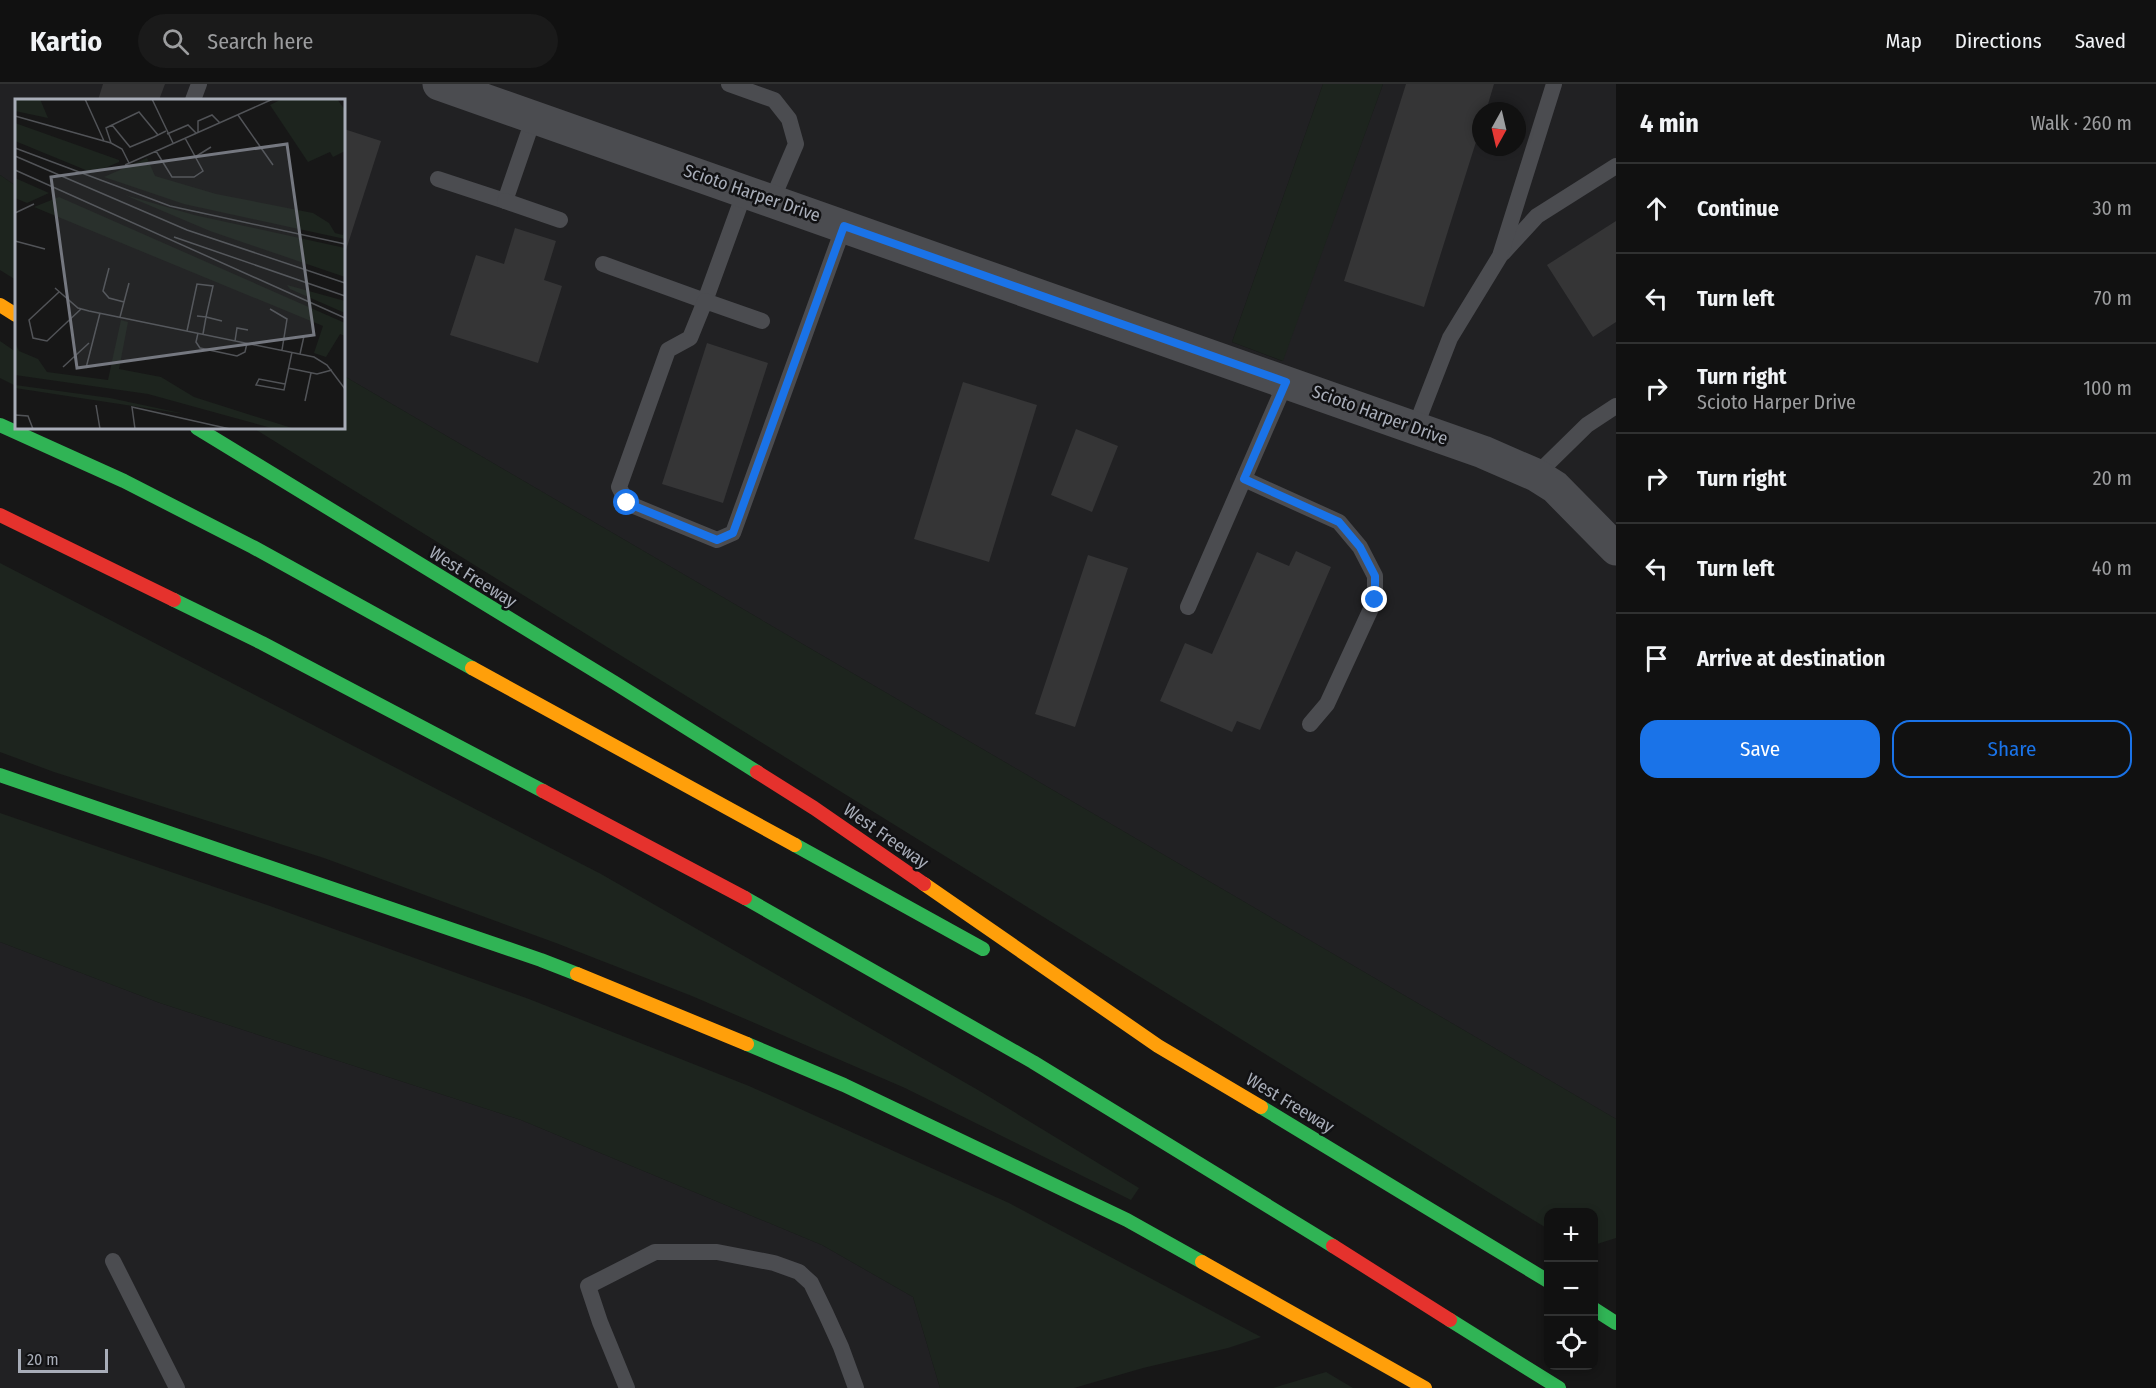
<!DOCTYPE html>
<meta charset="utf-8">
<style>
body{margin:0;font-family:"Fira Sans Condensed",sans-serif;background:#1a1a1a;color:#f1f3f6}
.controls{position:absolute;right:18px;bottom:18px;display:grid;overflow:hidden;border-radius:12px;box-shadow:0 3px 9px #0003}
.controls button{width:54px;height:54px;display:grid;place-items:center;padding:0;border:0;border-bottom:2px solid #303131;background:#111;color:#f1f3f6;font:30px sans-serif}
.compass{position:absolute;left:1472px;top:18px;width:54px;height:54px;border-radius:50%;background:#111;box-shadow:0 3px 9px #0003;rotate:188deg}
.scale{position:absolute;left:18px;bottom:15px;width:90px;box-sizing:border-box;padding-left:6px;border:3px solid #a8adb8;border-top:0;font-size:16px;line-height:21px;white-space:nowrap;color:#a8adb8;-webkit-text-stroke:4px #111113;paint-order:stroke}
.stop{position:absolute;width:18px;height:18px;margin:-14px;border:4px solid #1a73e8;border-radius:50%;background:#fff}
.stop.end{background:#1a73e8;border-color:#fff;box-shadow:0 2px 6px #0008}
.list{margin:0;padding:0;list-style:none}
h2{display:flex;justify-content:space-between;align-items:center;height:78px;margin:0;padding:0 24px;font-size:26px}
h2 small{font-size:20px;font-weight:400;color:#9c9d9f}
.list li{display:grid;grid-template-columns:39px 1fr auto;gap:18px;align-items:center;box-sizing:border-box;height:90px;padding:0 24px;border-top:2px solid #303131}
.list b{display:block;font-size:22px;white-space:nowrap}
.list p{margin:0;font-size:20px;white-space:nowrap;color:#9c9d9f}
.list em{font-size:20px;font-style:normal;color:#9c9d9f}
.actions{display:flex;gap:12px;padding:18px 24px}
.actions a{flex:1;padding:14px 0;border:2px solid #1a73e8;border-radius:18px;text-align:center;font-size:21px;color:#1a73e8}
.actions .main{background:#1a73e8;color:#fff}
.icon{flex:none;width:33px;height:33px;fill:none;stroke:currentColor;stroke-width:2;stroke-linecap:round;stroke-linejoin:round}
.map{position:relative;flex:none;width:1616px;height:1304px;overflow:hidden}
header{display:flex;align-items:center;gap:36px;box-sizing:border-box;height:84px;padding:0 30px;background:#111;border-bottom:2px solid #303131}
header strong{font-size:28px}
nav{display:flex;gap:33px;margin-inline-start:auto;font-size:21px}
.search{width:420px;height:54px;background:#1a1a1a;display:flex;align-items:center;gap:15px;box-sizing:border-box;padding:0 21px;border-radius:33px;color:#9c9d9f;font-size:22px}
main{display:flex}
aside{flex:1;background:#111}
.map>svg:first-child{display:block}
.built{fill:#212123;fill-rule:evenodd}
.green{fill:#1d241e}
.building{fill:#353536}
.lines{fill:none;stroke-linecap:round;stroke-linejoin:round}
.lane{stroke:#4b4c50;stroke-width:16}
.street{stroke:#4b4c50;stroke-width:33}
.fast{stroke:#30b455;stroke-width:14}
.slow{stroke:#ff9f0a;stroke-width:14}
.jam{stroke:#e5322d;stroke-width:14}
.route{stroke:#1a73e8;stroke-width:8}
.labels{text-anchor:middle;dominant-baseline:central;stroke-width:5;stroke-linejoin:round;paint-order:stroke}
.street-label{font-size:18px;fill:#a8adb8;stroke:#111113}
.inset-road{fill:none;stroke:#515357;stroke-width:1.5}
.view{fill:#757880;fill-opacity:0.15;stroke:#757880;stroke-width:3}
.inset-edge{fill:none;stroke:#a8adb8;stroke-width:3}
</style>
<header>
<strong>Kartio</strong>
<div class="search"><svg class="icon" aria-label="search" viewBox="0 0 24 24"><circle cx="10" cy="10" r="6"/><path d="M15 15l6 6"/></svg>Search here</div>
<nav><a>Map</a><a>Directions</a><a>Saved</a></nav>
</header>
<main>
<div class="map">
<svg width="1616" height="1304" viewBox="0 0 1616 1304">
<rect width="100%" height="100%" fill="#171717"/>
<g class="built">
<path d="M0,0H1323L1232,258L1282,277L1383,0H1616V1035L344,292V16H16V102L0,91ZM1481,27H1517V63H1481Z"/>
<path d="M0,858L160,919L521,1036L822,1161L913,1213L940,1304H0Z"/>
</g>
<g class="green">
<path d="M1323,0H1383L1283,277L1232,258Z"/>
<path d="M0,91L16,102V196L0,186Z"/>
<path d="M0,257L16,268V302L0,294Z"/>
<path d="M344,292L1616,1035V1154L1594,1161V1128H1548V1145L253,344H344Z"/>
<path d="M0,479L601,790L978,1006L1139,1104L1131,1116L905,1004L692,912L556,859L324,774L54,688L0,668Z"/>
<path d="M0,729L270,822L529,915L749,1002L1009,1119L1261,1253L1228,1264L1143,1284L1074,1304H940L913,1213L822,1161L521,1036L160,919L0,858Z"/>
<path d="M1326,1288L1353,1304H1273Z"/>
</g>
<g class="building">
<path d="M103,0H165L159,16H98Z"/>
<path d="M1406,0H1494L1486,27H1481V42L1424,223L1344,197Z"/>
<path d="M344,45L381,57L344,172Z"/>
<path d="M1616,137V238L1593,253L1547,181Z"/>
<path d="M515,144L556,157L544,196L562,202L538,279L450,251L476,171L504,180Z"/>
<path d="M707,259L768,279L723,419L662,400Z"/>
<path d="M963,298L1037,321L989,478L914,455Z"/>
<path d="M1076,345L1118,362L1092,428L1051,411Z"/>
<path d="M1296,467L1331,483L1260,646L1237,637L1232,648L1160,617L1185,559L1212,570L1257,468L1289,482Z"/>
<path d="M1088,471L1128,484L1075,643L1035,630Z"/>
</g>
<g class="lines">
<g class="lane">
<path d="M729,0L774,16L789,35L796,60L772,116"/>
<path d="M193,16L199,0"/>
<path d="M438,95L505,117L534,33"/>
<path d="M505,117L560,136"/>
<path d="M1503,169L1537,132L1616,82"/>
<path d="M603,180L705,217L745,107"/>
<path d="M762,237L705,217L690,254L668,266L619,403L627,419L717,456L733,449L844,142"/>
<path d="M1415,344L1450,254L1500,172L1554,0"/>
<path d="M1536,391L1587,341L1616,322"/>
<path d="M1244,395L1339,438L1360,463L1375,492V516L1327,620L1310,640"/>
<path d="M1188,523L1286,298"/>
<path d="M113,1177L177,1304"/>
<path d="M627,1304L600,1238L588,1202L655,1168H717L774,1179L799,1188L811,1199L826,1230L841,1263L856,1304"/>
</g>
<path class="street" d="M439,0L1483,368L1536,391L1555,403L1616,465"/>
<g class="fast">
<path d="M0,341L124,397L253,463L472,584"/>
<path d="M197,344L615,599L757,688"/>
<path d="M174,516L262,559L543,707"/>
<path d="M0,691L541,876L577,890"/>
<path d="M795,761L983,865"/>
<path d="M745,814L1033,978L1333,1162"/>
<path d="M747,960L844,1001L1127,1136L1202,1178"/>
<path d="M1261,1023L1548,1197"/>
<path d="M1594,1225L1616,1239"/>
<path d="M1450,1236L1559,1304"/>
</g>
<g class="slow">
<path d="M0,221L16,231"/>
<path d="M472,584L795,761"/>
<path d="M924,800L1158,962L1261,1023"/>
<path d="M577,890L747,960"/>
<path d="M1202,1178L1425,1304"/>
</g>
<g class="jam">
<path d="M0,431L174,516"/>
<path d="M757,688L814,724L924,800"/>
<path d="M543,707L745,814"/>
<path d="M1333,1162L1450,1236"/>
</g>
</g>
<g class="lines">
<path class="route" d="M627,419L717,456L733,449L844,142L1286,298L1244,395L1339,438L1360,463L1375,492V516"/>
</g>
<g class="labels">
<g class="street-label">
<text transform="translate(752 109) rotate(19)">Scioto Harper Drive</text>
<text transform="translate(1380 331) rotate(20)">Scioto Harper Drive</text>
<text transform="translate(473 493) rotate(32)">West Freeway</text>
<text transform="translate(886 752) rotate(35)">West Freeway</text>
<text transform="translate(1290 1019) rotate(31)">West Freeway</text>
</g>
</g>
<g transform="translate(15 15)">
<rect width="330" height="330" fill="#171717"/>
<path d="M0,0H25L33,19L0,12ZM267,0H322L330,11V52L318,58L315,53L293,63L255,6ZM0,24L104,61V63L78,74L0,42ZM132,59L140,77L201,95L298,114L314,124L320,134L328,136L330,130V140L169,105L89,78ZM0,79L34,94L12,104L0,99ZM110,96L179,116L330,149V178L195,132ZM44,98L330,224V237L325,235L311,258L299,254L308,227L19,108ZM272,186L330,202V214L275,190ZM106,221L113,223L104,270L146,278L179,298L280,330H260L133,295L0,276V244L4,252L23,260L32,273L93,281ZM0,286L95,299L170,315L0,289Z" fill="#1d241e"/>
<path class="inset-road" d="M70,0L89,42M137,0L158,44M223,16L258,66M0,17L96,44L107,50L114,64M183,33V22L197,16L205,24M152,35L173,26L181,34M143,36L124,13L97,26L115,48L139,38L151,32M96,44L91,29L97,26M0,49L155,107L330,145M141,52L157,78H179L188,72L170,39M0,57L172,131L330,184M180,58L196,48M110,66L258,0M0,71L330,219M0,114L19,105M159,138L330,197M0,142L30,150M94,169L88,192L94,199L109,203M40,189L63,209L74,212L299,258L312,266L330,290M44,193L14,221L18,239L32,242L66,210M255,210L272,220L267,251M105,218L114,184M172,232L182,185L198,187L191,218L182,217M183,234L181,243L185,249L222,257L230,253L232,244M188,235L191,218L207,222M220,242L222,229L233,231M285,255L289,237M48,268L74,244M71,269L85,214M273,269L302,275L317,271M270,285L244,280L241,286L269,291L277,253M290,302L296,274M81,306L85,330M0,316L13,317L18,330M120,330L117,308L215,330"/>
<path class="view" d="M272,45L299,236L62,269L36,78Z"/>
<rect width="330" height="330" class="inset-edge"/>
</g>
</svg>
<div class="controls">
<button>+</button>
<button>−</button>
<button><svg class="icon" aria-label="locate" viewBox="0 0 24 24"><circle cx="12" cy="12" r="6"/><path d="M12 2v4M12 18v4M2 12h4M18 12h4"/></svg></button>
</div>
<svg class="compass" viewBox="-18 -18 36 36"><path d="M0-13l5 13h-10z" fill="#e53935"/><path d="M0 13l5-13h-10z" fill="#9c9d9f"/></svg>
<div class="scale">20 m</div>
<div class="stop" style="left:627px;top:419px"></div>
<div class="stop end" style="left:1375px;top:516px"></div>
</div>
<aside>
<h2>4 min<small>Walk · 260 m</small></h2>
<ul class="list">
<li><svg class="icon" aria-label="ahead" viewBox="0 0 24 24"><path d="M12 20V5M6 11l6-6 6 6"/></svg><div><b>Continue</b></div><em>30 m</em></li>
<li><svg class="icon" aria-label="left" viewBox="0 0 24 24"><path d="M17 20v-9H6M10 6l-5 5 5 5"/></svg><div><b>Turn left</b></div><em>70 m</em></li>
<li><svg class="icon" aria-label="right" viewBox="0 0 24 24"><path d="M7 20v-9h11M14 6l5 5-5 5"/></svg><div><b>Turn right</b><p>Scioto Harper Drive</p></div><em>100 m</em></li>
<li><svg class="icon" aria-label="right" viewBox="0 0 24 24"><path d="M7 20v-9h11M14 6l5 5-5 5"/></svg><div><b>Turn right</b></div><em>20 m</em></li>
<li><svg class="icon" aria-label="left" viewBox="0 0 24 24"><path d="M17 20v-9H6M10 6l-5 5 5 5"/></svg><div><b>Turn left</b></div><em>40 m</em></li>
<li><svg class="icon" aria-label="arrive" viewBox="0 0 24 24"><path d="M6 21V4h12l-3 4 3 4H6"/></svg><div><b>Arrive at destination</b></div></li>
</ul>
<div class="actions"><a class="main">Save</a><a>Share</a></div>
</aside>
</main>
